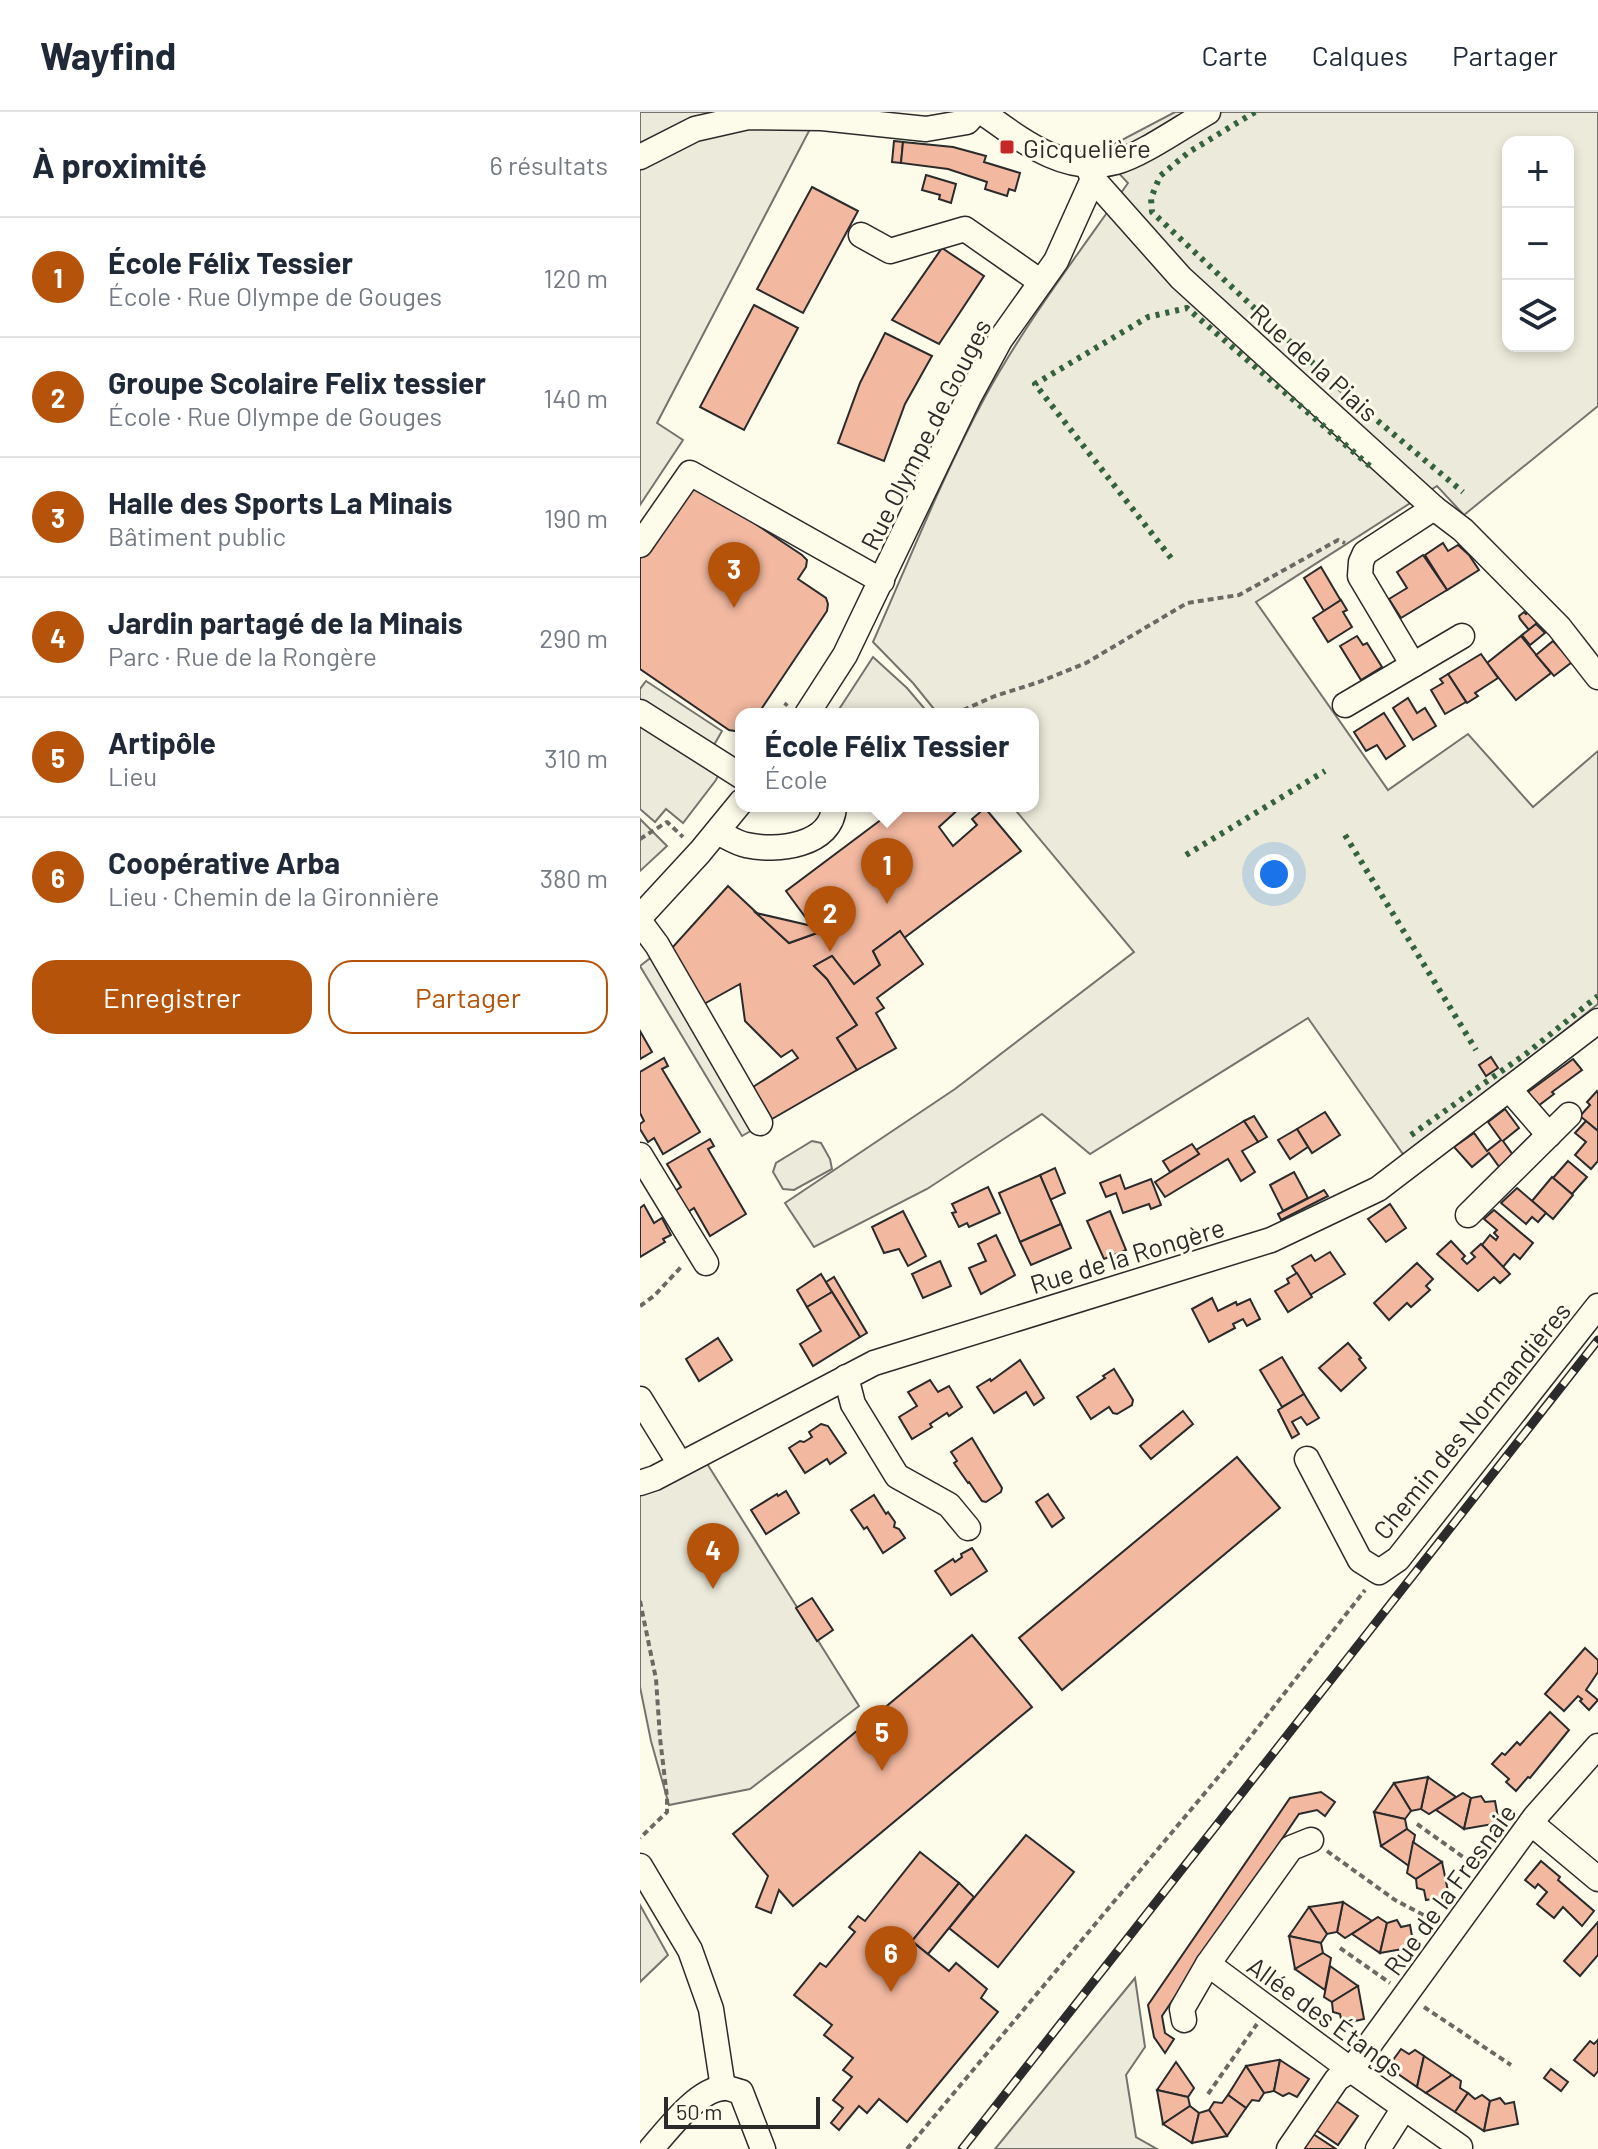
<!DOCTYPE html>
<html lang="fr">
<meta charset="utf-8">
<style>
body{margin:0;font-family:Barlow,sans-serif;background:#f6f6f7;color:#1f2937}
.controls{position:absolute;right:24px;top:24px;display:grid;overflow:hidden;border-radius:16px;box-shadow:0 4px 12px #0003}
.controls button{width:72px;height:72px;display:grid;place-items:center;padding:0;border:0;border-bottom:2px solid #e0e1e3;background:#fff;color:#1f2937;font:40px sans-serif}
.scale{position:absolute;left:24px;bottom:20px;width:156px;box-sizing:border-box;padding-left:8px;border:4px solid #2b2b2b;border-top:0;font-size:22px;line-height:28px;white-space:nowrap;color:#2b2b2b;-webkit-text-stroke:6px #fdfbea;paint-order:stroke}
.you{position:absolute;left:634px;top:762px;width:28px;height:28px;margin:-20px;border:6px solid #fff;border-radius:50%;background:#1a73e8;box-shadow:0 0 0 12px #1a73e833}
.badge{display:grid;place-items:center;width:52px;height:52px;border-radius:50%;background:#b45309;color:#fff;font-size:26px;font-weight:700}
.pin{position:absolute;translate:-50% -66px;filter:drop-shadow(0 2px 4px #0008)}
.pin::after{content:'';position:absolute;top:42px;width:28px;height:24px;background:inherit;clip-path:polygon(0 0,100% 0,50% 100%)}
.popup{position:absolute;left:95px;top:596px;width:304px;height:104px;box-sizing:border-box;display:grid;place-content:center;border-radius:16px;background:#fff;filter:drop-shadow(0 2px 6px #0005);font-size:26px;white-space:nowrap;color:#747a83}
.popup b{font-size:30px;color:#1f2937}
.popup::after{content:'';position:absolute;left:50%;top:100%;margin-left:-16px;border:16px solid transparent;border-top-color:#fff}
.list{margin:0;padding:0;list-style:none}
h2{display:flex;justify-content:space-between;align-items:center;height:104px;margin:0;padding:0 32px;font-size:34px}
h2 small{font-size:26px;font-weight:400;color:#747a83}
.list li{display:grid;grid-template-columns:52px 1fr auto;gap:24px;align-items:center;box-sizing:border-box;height:120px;padding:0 32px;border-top:2px solid #e0e1e3}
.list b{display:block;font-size:30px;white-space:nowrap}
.list p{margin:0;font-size:26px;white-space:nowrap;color:#747a83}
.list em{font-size:26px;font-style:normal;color:#747a83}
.actions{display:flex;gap:16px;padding:24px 32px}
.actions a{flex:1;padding:18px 0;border:2px solid #b45309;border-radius:24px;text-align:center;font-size:28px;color:#b45309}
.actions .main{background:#b45309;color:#fff}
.icon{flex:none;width:44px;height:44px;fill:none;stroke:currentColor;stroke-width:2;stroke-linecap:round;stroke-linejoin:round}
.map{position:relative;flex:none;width:958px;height:2037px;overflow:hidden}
header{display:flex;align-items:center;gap:48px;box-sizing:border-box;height:112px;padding:0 40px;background:#fff;border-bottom:2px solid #e0e1e3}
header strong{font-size:38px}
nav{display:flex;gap:44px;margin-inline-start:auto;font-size:28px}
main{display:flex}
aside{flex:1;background:#fff}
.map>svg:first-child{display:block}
.green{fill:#ecebdb;stroke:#74746e;stroke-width:2;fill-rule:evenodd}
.parking{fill:#eceadb;stroke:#74746e;stroke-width:2}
.building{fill:#f2b8a0;stroke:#2b2b2b;stroke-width:2}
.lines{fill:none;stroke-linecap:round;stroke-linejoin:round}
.minor-casing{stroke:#2b2b2b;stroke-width:27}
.path{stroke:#6a6964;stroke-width:4;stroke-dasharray:6 4;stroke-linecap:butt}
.minor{stroke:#fdfbea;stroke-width:24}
.rail-casing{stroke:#2b2b2b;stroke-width:9}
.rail{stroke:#fdfbea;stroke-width:6;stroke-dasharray:18;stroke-linecap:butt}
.hedge{stroke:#34623c;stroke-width:6;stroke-dasharray:4 6;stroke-linecap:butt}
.poi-dot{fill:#c62828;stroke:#fdfbea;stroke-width:3}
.labels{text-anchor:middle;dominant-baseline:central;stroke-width:6;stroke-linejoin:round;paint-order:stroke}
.poi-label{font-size:26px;fill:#2b2b2b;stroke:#fdfbea;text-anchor:start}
.street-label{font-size:26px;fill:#2b2b2b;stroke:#fdfbea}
</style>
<header>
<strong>Wayfind</strong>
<nav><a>Carte</a><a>Calques</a><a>Partager</a></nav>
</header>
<main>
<aside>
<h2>À proximité<small>6 résultats</small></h2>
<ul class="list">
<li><span class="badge">1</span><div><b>École Félix Tessier</b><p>École · Rue Olympe de Gouges</p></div><em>120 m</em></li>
<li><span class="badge">2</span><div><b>Groupe Scolaire Felix tessier</b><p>École · Rue Olympe de Gouges</p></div><em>140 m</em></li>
<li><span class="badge">3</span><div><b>Halle des Sports La Minais</b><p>Bâtiment public</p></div><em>190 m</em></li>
<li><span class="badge">4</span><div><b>Jardin partagé de la Minais</b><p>Parc · Rue de la Rongère</p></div><em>290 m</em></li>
<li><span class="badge">5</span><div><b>Artipôle</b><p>Lieu</p></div><em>310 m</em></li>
<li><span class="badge">6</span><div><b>Coopérative Arba</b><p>Lieu · Chemin de la Gironnière</p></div><em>380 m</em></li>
</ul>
<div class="actions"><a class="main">Enregistrer</a><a>Partager</a></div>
</aside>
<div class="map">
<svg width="958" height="2037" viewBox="0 0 958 2037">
<rect width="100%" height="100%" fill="#fdfbea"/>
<g class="green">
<path d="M0,0H170L169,19L17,311L43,328L0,393Z"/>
<path d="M535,0H958V294L824,403L797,374L616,490L748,678L828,622L893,695L958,639V892L765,1045L668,906L450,1042L402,1002L287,1077L174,1135L145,1091L315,977L494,840L372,694H393V602H298L273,571L233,530C269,449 303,363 345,285C386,210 439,141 488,71L459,40ZM868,30H928V234H868Z"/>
<path d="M0,707L27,734L0,759Z"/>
<path d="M172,1029L181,1031L190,1047L192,1057L154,1078L143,1077L133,1060L136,1051Z"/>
<path d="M66,1350L219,1594L110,1677L29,1693L11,1629L0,1575V1380Z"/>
<path d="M0,1793L28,1843L0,1870Z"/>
<path d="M495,1866L505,1935L486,1963L496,2025L517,2037H355Z"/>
</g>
<g class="parking">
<path d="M233,545L267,576L289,602H196Z"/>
<path d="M6,569L82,619L74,633L88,643L76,668L43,711L26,697L15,710L0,697V577Z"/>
<path d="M13,844L116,1016L102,1024L0,854Z"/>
</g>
<g class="building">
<path d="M254,29L263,30L261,51L252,50Z"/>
<path d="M263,30L313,35L346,44L344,50L380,61L375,79L369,77L367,84L345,77L347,70L308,57L261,51Z"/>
<path d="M286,63L316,72L311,91L299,87L300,83L282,78Z"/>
<path d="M172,75L218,99L163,201L117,177Z"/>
<path d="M302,136L344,164L299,232L252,208Z"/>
<path d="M114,193L158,216L104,318L60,295Z"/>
<path d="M245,221L292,244L265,292L244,349L198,331L220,271Z"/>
<path d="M60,375L162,443L167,448L166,455L158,467L186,486L188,492L187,499L118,602H101V620L89,618L0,557V444L46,377Z"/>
<path d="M803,431L808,439L818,433L829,443L839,458L807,478L785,443Z"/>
<path d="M783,443L807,478L761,506L749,487L767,476L757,460Z"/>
<path d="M681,455L701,489L684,499L664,466Z"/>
<path d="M701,488L707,498L703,500L712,515L688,530L673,506Z"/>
<path d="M884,500L886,502L888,500L897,511L889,518L880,507L879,504Z"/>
<path d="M896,512L905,521L890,533L882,523Z"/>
<path d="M717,524L723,533L727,531L742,555L721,568L700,534Z"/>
<path d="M881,524L911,561L876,588L847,551Z"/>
<path d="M913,529L932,550L914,564L896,543Z"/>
<path d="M841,542L858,566L835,581L838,584L827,591L808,562Z"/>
<path d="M808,562L826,590L805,602L791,578L803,571L800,567Z"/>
<path d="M768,586L777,601L785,596L796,614L773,628L753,596Z"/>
<path d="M744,601L765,634L746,647L737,633L726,639L714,620Z"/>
<path d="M252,694H322L299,715L313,734L337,713L332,707L345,696L381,739L264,826L260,819L233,839L240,853L214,872L192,844L174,854L187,867L217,913L197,926L217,958L132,1007L113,975L158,946L152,938L141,945L105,909L100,872L64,892L31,837L88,774L149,831L177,821L146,779L254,698Z"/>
<path d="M116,801L172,814L177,821L149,831Z"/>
<path d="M260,819L283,852L237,886L244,896L236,901L256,936L217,958L197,926L217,913L187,867L174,854L192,844L214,872L240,853L233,839Z"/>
<path d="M0,919L12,940L0,947Z"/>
<path d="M851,945L858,956L846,964L839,953Z"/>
<path d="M24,946L28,954L22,957L60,1020L23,1042L14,1026L8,1030L0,1017V1012L4,1009L0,1001V960Z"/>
<path d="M933,947L942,958L912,980L914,982L898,994L888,980Z"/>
<path d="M957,979L958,980V1019L940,1004L950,993L947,990Z"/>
<path d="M865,997L879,1016L863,1029L873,1043L860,1056L849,1041L832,1055L814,1035L834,1021L847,1039L861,1028L848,1010Z"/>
<path d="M685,1000L700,1023L672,1041L657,1017Z"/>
<path d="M614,1004L627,1025L618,1030L604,1009Z"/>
<path d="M604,1009L618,1030L602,1039L615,1060L601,1069L588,1047L525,1085L515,1070L559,1042L556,1038Z"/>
<path d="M946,1009L958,1019V1049L951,1057L935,1043L946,1030L935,1021Z"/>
<path d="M657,1017L668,1035L650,1047L638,1028Z"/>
<path d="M70,1027L74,1034L68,1037L106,1102L70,1124L54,1096L48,1100L35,1079L41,1075L27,1052Z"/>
<path d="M552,1032L559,1042L530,1060L523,1049Z"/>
<path d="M928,1049L947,1065L932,1082L913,1066Z"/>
<path d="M415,1056L425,1081L410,1088L400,1063Z"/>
<path d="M654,1060L668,1086L643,1099L630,1073Z"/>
<path d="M400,1063L421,1112L380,1130L359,1081Z"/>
<path d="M480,1063L485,1077L511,1067L521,1093L511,1097L509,1092L483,1101L476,1081L466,1085L460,1071Z"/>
<path d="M912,1065L933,1083L913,1107L892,1089Z"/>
<path d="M348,1075L360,1101L329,1115L327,1111L319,1115L312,1101L316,1100L312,1092Z"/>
<path d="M877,1076L906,1101L898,1110L892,1105L886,1112L861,1091Z"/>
<path d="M684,1078L688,1084L641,1108L638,1102Z"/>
<path d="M750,1092L766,1116L746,1130L728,1107Z"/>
<path d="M4,1093L14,1111L22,1106L31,1123L23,1127L25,1130L0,1145V1096Z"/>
<path d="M854,1098L893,1131L880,1147L874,1142L863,1155L842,1133L850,1123L856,1128L858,1125L854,1121L857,1118L844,1107Z"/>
<path d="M263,1099L286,1144L268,1154L259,1137L244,1141L232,1115Z"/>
<path d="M470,1099L486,1138L464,1147L447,1109Z"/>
<path d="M421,1112L431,1136L391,1153L380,1130Z"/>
<path d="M356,1123L375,1163L341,1182L329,1156L346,1149L338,1132Z"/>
<path d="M811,1129L825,1144L822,1147L827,1152L835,1145L831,1141L841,1132L870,1162L860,1171L854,1165L838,1179L797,1142Z"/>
<path d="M690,1140L705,1162L670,1183L652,1154L671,1143L675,1149Z"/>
<path d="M300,1149L311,1174L283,1186L272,1162Z"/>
<path d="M777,1151L793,1167L786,1174L790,1178L771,1195L767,1191L749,1208L734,1191Z"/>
<path d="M657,1161L672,1185L648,1200L635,1179L649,1171L647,1167Z"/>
<path d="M181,1162L192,1180L167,1195L157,1178Z"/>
<path d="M194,1165L227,1221L220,1225L186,1170Z"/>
<path d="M192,1180L220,1225L173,1254L160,1232L181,1219L167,1195Z"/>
<path d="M572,1186L578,1199L596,1190L597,1193L610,1187L620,1207L607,1214L603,1207L593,1212L595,1216L569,1230L552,1197Z"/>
<path d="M78,1226L92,1248L59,1269L46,1247Z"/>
<path d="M708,1231L721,1246L719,1247L726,1256L701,1279L679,1256Z"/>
<path d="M642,1245L664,1282L642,1295L620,1258Z"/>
<path d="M380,1248L404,1286L394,1293L386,1280L354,1301L337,1275L350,1267L351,1269Z"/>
<path d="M474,1257L493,1288L492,1293L477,1302L473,1301L469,1295L451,1307L437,1285L465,1266L463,1264Z"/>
<path d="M290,1268L298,1280L309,1274L322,1295L309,1304L307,1301L290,1312L292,1315L272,1327L259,1305L277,1294L268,1280Z"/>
<path d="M664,1282L679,1306L667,1313L661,1305L652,1310L659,1322L652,1326L638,1298Z"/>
<path d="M543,1299L553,1312L511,1347L500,1334Z"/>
<path d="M181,1312L188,1314L206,1341L190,1352L187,1347L165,1361L149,1336L160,1329L164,1330L172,1325L169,1320Z"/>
<path d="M332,1326L362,1376L361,1380L346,1390L342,1389L329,1370L328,1371L314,1351L317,1349L311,1340Z"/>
<path d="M597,1345L640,1396L422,1578L379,1526Z"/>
<path d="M146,1379L159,1401L126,1422L111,1398L137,1382L138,1384Z"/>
<path d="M408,1382L424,1406L412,1415L396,1390Z"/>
<path d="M234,1383L246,1402L248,1400L255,1410L254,1415L259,1417L265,1426L243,1441L227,1415L224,1417L211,1398Z"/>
<path d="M332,1436L347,1459L311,1483L295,1459L313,1447L315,1450L322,1445L321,1442Z"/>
<path d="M172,1486L193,1518L177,1529L156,1496Z"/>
<path d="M332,1523L392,1595L153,1794L139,1778L131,1801L116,1795L128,1764L93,1722Z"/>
<path d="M945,1536L958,1548V1560L946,1578L958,1588L949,1598L940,1589L942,1587L938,1584L924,1599L905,1582Z"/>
<path d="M910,1600L929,1618L890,1666L888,1665L876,1679L866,1670L869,1667L852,1652L862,1641L865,1643L877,1630L880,1633Z"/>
<path d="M788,1665L816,1685L789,1702L781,1697Z"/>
<path d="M788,1665L781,1697L771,1699L754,1671Z"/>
<path d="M754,1671L771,1699L765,1707L734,1700Z"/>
<path d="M681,1680L695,1690L685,1704L677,1698L659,1702L522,1904L525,1921L534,1927L525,1941L514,1925L508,1893L650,1686Z"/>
<path d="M823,1681L831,1686L824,1717L796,1698Z"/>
<path d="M841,1684L845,1690L855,1689L859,1711L824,1717L831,1686Z"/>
<path d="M734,1700L765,1707L767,1717L741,1734Z"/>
<path d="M767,1717L775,1723L769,1754L741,1734Z"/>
<path d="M386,1723L434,1760L358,1855L309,1816Z"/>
<path d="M773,1730L802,1750L776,1767L767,1761Z"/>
<path d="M280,1740L319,1771L272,1829L309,1859L316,1851L347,1877L341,1886L358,1900L267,2010L239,1987L227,2001L219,1994L199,2018L191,2011L203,1996L193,1988L212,1965L203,1958L213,1946L184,1923L192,1913L154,1883L180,1851L186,1855L215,1820L209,1815L218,1804L225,1809Z"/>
<path d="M901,1749L920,1765L918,1768L954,1799L942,1814L923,1795L914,1806L897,1792L907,1780L898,1772L895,1776L885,1768Z"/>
<path d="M802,1750L809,1784L786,1788L784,1778L777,1776L776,1767Z"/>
<path d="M319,1771L334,1785L288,1842L272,1829Z"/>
<path d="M703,1790L732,1809L705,1826L697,1820Z"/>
<path d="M703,1790L697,1820L687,1822L669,1795Z"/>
<path d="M669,1795L687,1822L681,1831L649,1824Z"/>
<path d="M738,1805L747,1811L740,1841L712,1822Z"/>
<path d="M757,1808L761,1815L770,1813L774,1835L740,1841L747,1811Z"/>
<path d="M958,1810V1843L940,1864L924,1849Z"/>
<path d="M649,1824L681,1831L683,1841L655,1857Z"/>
<path d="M683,1841L691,1846L685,1878L655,1857Z"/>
<path d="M690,1854L718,1874L692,1890L684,1885Z"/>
<path d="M718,1874L724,1907L702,1912L700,1902L693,1900L692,1890Z"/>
<path d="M958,1928V1959L954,1964L934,1948L950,1929L954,1932Z"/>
<path d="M761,1937L769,1942L775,1938L784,1944L777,1975L748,1955Z"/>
<path d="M784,1944L812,1963L786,1981L777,1975Z"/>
<path d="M638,1948H640L634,1979L624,1981L606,1954Z"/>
<path d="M640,1948L669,1967L657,1985L649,1981L643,1984L634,1979Z"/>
<path d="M536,1950L554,1976L548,1985L517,1978Z"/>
<path d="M606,1954L624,1981L619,1989L612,1988L606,1996L588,1983Z"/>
<path d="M911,1957L928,1970L921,1979L904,1966Z"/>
<path d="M812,1963L821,1969L820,1976L828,1981L815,2000L786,1981Z"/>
<path d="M517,1978L548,1985L550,1994L523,2012Z"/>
<path d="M828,1981L835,1987L842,1983L850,1989L844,2019L815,2000Z"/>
<path d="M588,1983L606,1996L587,2024L569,1998L574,1990L582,1991Z"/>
<path d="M692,1986L718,2004L698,2033L673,2016Z"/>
<path d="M860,1986L865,1992L874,1990L878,2012L844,2019L850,1989Z"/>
<path d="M550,1994L559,2001L552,2031L523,2012Z"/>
<path d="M569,1998L587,2024L552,2031L559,2001Z"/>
<path d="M670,2020L696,2037H658Z"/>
</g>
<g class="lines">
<g class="minor-casing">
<g id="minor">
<path d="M342,0C380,27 425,64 476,50C502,43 543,14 568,0"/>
<path d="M0,45L55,17L108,5L182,6L286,17L327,10L336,0"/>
<path d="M447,53L453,67L541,166L794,396L823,418L919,515L958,565"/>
<path d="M221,123L250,139L325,117L401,170"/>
<path d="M0,433L50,361L242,469"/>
<path d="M773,553L720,464L721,450L725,441L794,396"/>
<path d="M705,593L822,524"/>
<path d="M0,600L101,664"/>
<path d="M167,602L205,543L329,285L360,228L416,149L453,67"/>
<path d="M77,720C86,724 96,731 106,733C136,740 193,734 194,694"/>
<path d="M0,805L60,740L101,690"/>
<path d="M0,810L17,833L120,1011"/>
<path d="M869,977L909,1023"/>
<path d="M0,1043L66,1151"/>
<path d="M828,1103L929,1003"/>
<path d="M206,1265L213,1292L257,1364L309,1393L328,1416"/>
<path d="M0,1287L40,1352"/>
<path d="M667,1347L720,1448L739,1460L758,1447L958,1194"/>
<path d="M0,1371L15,1366L234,1251L631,1128L738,1077L958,909"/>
<path d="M891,1711L958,1767"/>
<path d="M0,1754L50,1838L71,1897L83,1976"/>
<path d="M568,1852L651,1736L671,1728"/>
<path d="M544,1908L542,1897L568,1852L711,1958L820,2035L818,2037"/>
<path d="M11,2037C27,2019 57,1978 83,1976C88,1975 96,1979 101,1980L123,2037"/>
<path d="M649,2037L697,1967L711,1958L895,1705L958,1634"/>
<path d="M738,2037L764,1996"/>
</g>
</g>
<g class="path">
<path d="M139,602L147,591"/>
<path d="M314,602L355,584L399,570L446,551L547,491L599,483L698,428L705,431"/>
<path d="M0,727L27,710L43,725"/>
<path d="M0,1194L14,1184L42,1154"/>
<path d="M0,1489L16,1567L20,1626L27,1685V1700L0,1726"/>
<path d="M777,1712L833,1752"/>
<path d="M687,1739L755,1788L793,1808"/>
<path d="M700,1836L750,1871"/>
<path d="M784,1895L871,1953"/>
<path d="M568,1982L617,1912"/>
<path d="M267,2037L590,1651L725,1478"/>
</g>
<use href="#minor" class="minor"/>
<g class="rail-casing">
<path id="rail" d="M322,2037L958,1228"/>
</g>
<use href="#rail" class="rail"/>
<g class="hedge">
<path d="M615,0L549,40L520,64L511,86L512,100L709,285L823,380"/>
<path d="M531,446L395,272L508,205L547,196L731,355"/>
<path d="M705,723L836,938"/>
<path d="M546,743L685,659"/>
<path d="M771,1023L887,941L958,884"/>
</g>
</g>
<rect class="poi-dot" x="359" y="27" width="16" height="16" rx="4"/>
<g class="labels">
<g class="poi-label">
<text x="383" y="35">Gicquelière</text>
</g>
<g class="street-label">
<text transform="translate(675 250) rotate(42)">Rue de la Piais</text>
<text transform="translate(285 322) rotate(-63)">Rue Olympe de Gouges</text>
<text transform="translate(487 1143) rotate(-17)">Rue de la Rongère</text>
<text transform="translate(831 1308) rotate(-51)">Chemin des Normandières</text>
<text transform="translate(809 1777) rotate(-54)">Rue de la Fresnaie</text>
<text transform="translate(686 1904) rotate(36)">Allée des Étangs</text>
</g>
</g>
</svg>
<div class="controls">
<button>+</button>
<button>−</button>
<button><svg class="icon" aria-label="layers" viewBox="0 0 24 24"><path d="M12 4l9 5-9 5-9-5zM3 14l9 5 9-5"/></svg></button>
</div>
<div class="scale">50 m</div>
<div class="you"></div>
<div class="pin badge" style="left:247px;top:792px">1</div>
<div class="popup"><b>École Félix Tessier</b>École</div>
<div class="pin badge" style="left:190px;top:840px">2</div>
<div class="pin badge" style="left:94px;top:496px">3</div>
<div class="pin badge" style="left:73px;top:1477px">4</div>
<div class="pin badge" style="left:242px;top:1659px">5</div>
<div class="pin badge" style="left:251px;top:1880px">6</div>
</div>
</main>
